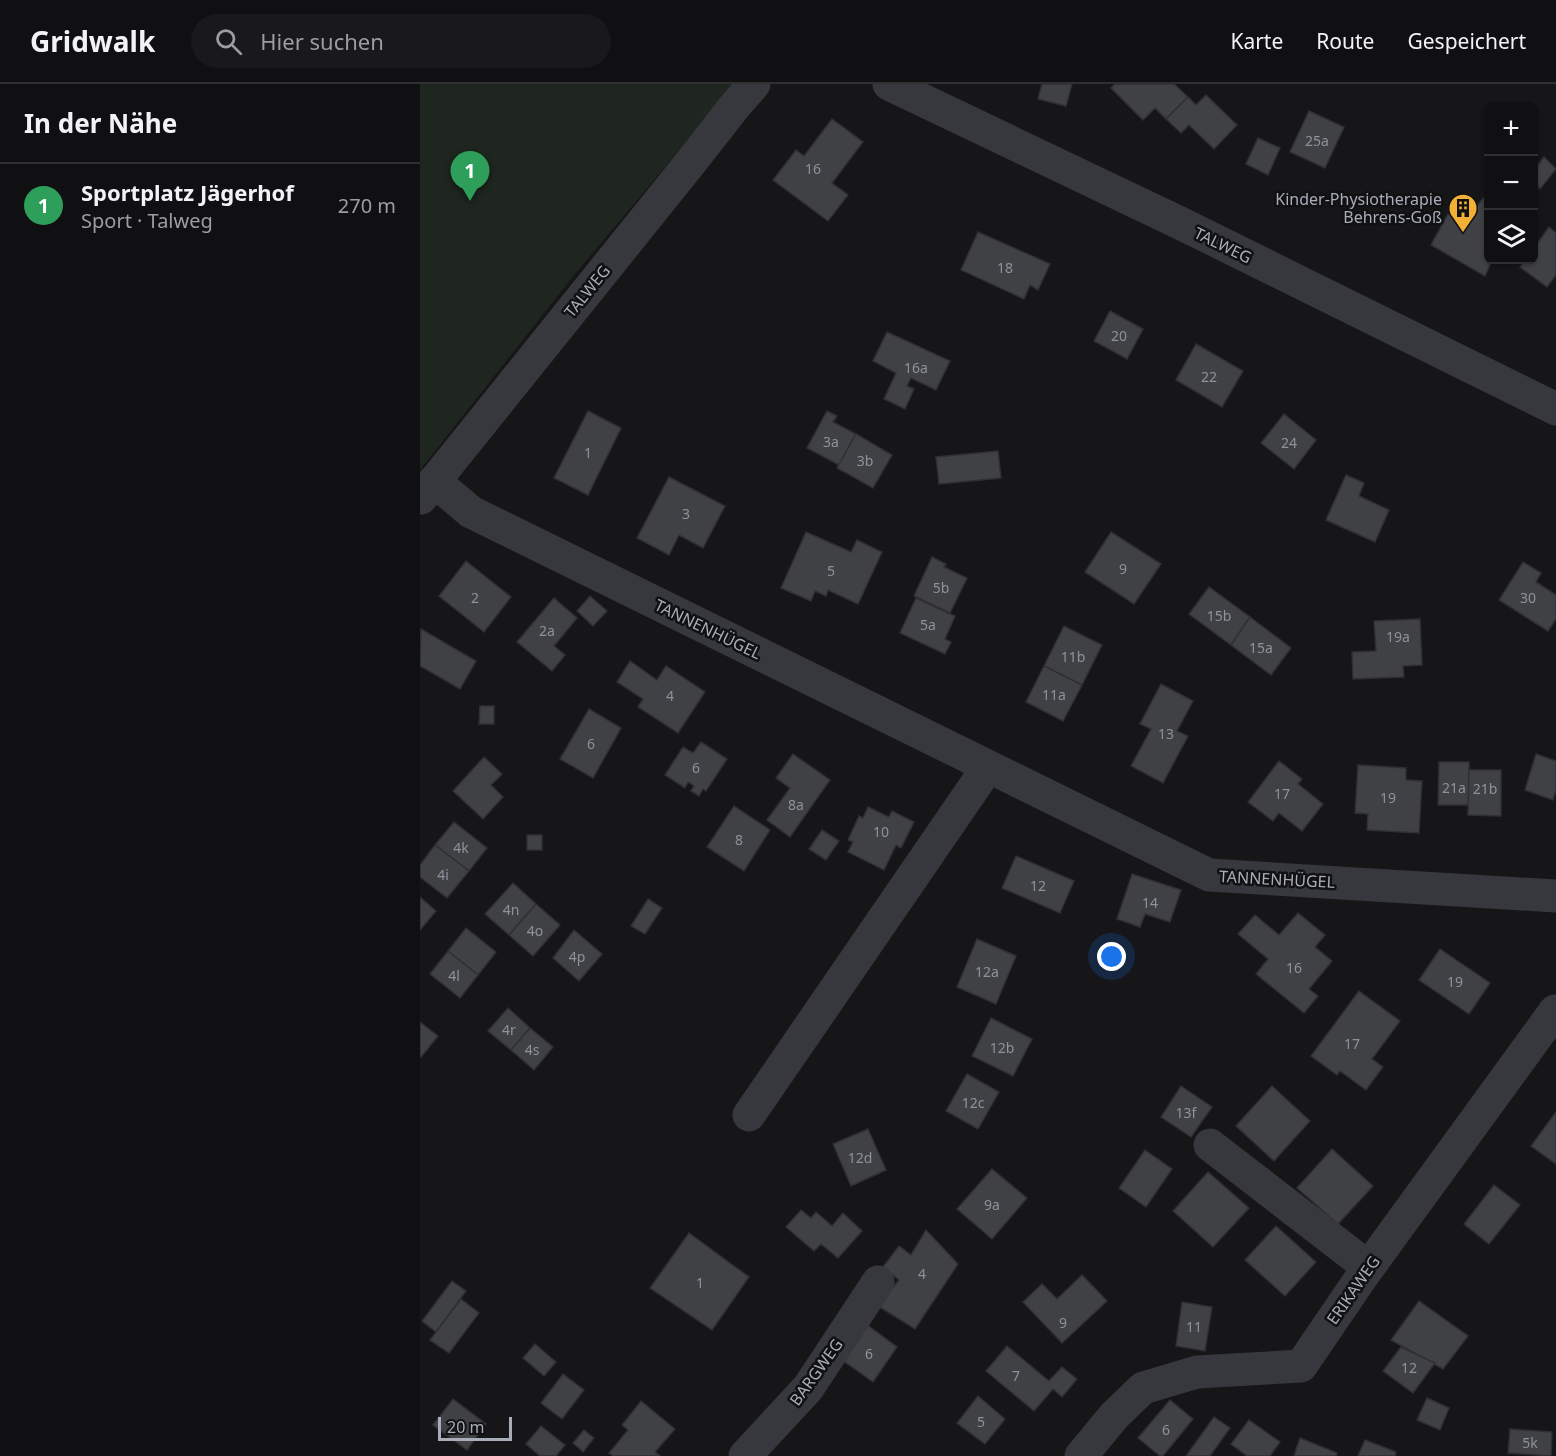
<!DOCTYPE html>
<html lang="de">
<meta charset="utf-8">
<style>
body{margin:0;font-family:"Noto Sans",sans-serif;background:#19191b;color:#f1f3f6}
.controls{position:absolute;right:18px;top:18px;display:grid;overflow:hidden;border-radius:9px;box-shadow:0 2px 4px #0004}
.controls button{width:54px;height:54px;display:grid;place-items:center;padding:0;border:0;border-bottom:2px solid #303032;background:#101012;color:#f1f3f6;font:30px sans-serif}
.scale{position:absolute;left:18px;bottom:15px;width:74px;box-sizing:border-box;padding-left:6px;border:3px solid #a8adb8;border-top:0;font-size:16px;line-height:21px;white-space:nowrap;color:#a8adb8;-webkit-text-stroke:4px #111113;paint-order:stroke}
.you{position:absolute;left:692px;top:873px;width:21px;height:21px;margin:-15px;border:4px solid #fff;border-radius:50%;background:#1a73e8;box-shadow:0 0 0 9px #1a73e833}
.badge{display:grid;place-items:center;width:39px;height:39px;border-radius:50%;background:#f2b134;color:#fff;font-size:20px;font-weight:700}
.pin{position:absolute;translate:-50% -50px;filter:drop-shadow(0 2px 3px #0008)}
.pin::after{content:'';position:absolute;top:32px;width:21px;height:18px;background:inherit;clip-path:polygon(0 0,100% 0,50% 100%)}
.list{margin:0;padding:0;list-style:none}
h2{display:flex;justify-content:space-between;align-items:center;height:78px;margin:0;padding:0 24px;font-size:26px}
h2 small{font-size:20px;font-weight:400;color:#9c9d9f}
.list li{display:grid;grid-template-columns:39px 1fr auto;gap:18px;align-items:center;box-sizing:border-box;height:84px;padding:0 24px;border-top:2px solid #303032}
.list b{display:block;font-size:22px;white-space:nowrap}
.list p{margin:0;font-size:20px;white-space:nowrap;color:#9c9d9f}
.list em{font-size:20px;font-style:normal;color:#9c9d9f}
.icon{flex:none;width:33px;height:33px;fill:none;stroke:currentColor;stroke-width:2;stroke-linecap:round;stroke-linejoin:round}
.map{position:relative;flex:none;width:1136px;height:1372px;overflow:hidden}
header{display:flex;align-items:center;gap:36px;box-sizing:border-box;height:84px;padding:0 30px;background:#101012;border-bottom:2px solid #303032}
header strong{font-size:28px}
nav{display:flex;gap:33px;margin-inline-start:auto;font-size:21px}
.search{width:420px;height:54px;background:#19191b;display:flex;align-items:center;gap:15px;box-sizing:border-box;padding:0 21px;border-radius:33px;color:#9c9d9f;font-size:22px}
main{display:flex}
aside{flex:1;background:#101012}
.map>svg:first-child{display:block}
.green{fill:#1e261f}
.building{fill:#404145;stroke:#303034;stroke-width:1.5}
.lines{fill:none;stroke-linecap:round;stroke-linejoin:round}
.minor{stroke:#37383d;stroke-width:33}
.labels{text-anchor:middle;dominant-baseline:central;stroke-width:5;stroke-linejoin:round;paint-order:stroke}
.number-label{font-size:14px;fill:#8e929b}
.poi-label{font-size:16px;fill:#a8adb8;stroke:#111113;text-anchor:end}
.street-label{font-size:16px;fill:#a8adb8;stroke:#111113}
</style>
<header>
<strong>Gridwalk</strong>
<div class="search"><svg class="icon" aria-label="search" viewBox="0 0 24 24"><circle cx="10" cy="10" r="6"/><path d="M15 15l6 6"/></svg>Hier suchen</div>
<nav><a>Karte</a><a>Route</a><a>Gespeichert</a></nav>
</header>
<main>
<aside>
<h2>In der Nähe<small></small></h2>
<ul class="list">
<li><span class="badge" style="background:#2e9e5b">1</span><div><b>Sportplatz Jägerhof</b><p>Sport · Talweg</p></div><em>270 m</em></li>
</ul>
</aside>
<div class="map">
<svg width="1136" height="1372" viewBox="0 0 1136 1372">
<rect width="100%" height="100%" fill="#161618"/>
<path class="green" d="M0,0H315L155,190L0,386Z"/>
<g class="building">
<path d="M622,0H652L646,22L618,15Z"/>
<path d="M695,0H754L768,13L746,35L735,24L723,36L691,4Z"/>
<path d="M786,11L817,41L794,65L769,41L761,49L746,35L768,13L776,21Z"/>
<path d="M889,27L924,43L905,84L870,68Z"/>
<path d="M412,35L443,58L412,99L428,111L408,137L353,96L376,66L384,72Z"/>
<path d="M838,54L860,64L848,91L826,80Z"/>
<path d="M1124,73L1136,85L1120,105L1114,99V86Z"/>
<path d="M1067,110L1068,176H1072L1065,192L1011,161L1028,130L1044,139L1050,134L1045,129L1053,122L1056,123Z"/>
<path d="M1129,143L1136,149V191L1127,203L1100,183L1105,176H1114V164Z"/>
<path d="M558,148L630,180L618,206L610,201L604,215L541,186Z"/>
<path d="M690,227L723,245L707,275L674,257Z"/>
<path d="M467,248L530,277L516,306L491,294L487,302L494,305L485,325L464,315L476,289L453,277Z"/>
<path d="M776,260L823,287L802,323L756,296Z"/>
<path d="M168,327L201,344L168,411L134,394Z"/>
<path d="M407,327L417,332L413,338L436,350L419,381L387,364Z"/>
<path d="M864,330L896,356L874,385L841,359Z"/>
<path d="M436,350L472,371L453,404L417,384Z"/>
<path d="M578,367L581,394L519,400L516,373Z"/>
<path d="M926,391L944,399L939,412L969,426L955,458L906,436Z"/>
<path d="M249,393L305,422L283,464L259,451L249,471L217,454Z"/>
<path d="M386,448L431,468L437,456L462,468L438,520L408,506L406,512L395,507L391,517L361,504Z"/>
<path d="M691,448L741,480L714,520L665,488Z"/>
<path d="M512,473L526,480L524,483L547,494L530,529L494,512Z"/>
<path d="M46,477L91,513L64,548L19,512Z"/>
<path d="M1103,478L1121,489L1116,498L1136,511V535L1128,547L1079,516Z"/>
<path d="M789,503L830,533L811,561L769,530Z"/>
<path d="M170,512L187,527L173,542L157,527Z"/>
<path d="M134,514L157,534L134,562L145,571L132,587L97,558Z"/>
<path d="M496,514L535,532L525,555L531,558L525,570L480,549Z"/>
<path d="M830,533L871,564L851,591L811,561Z"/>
<path d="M1000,535L1002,581L983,582L984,593L933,595L932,568L956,567L954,537Z"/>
<path d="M644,542L682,561L662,601L624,582Z"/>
<path d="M1,545L56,577L40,605L0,582Z"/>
<path d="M210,577L237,596L246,582L285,608L258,649L218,623L223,615L197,598Z"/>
<path d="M624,582L662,601L643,637L606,618Z"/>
<path d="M741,600L773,617L757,647L768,652L743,699L711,682L731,645L720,640Z"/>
<path d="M60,622H74V640H59Z"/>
<path d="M169,625L201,644L173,694L140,675Z"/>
<path d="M281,658L307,675L286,707L283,705L279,712L271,707L274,702L268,698L265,704L245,691L263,663L273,669Z"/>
<path d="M373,670L410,696L370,753L347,736L370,704L356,694Z"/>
<path d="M1116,670L1136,677V706L1133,716L1105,706Z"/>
<path d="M64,673L82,690L71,701L83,713L63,735L33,707Z"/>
<path d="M859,677L882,695L878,700L903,720L882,747L859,729L853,737L828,718Z"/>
<path d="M1019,678H1049V721H1018Z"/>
<path d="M938,681L986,684V696L1002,697L999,749L947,746L948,730L935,729Z"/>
<path d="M1049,686H1081V732L1048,731Z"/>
<path d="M314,722L350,746L324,787L287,763Z"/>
<path d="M448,723L469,733L472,727L494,738L481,764L476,761L464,786L428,768L433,758L428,756L439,732L443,734Z"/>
<path d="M34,738L67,764L49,787L15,761Z"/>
<path d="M402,746L419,757L406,776L389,765Z"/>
<rect x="107" y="751" width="15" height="15"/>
<path d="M15,761L49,787L27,814L0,793V781Z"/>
<path d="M596,772L654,797L640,829L582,804Z"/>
<path d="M712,790L761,806L750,838L725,830L720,843L697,835Z"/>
<path d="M93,799L116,820L89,851L65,830Z"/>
<path d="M0,813L16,827L0,846Z"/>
<path d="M228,815L242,824L225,850L211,842Z"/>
<path d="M116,820L140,841L113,872L89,851Z"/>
<path d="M878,829L905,851L895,863L912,877L889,905L898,912L884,929L836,890L848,875L818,850L835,831L859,851Z"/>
<path d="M46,844L76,868L58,891L28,867Z"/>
<path d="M154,846L182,870L159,897L133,874Z"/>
<path d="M557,855L596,872L576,920L537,903Z"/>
<path d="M1020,865L1070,899L1049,930L999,896Z"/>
<path d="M28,867L58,891L40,914L10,890Z"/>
<path d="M939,907L980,937L952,975L963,983L946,1006L920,987L917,991L891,972Z"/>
<path d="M88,924L110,944L91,966L68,947Z"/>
<path d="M571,934L612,955L593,992L552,972Z"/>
<path d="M0,938L18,952L1,973L0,971Z"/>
<path d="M110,944L133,963L114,986L91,966Z"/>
<path d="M547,990L579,1008L558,1045L526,1027Z"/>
<path d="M761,1002L792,1023L771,1053L741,1033Z"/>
<path d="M852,1002L890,1037L854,1077L816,1042Z"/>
<path d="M1136,1028V1080L1111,1062Z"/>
<path d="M448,1045L466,1086L431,1102L413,1060Z"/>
<path d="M912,1065L953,1102L918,1140L877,1104Z"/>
<path d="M725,1066L752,1085L726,1123L699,1104Z"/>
<path d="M572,1085L607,1114L572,1155L537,1125Z"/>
<path d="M788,1088L829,1124L793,1163L753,1127Z"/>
<path d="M1074,1101L1100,1121L1069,1160L1044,1140Z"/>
<path d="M381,1126L391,1134L396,1128L412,1142L423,1129L442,1147L418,1174L401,1160L394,1167L366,1143Z"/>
<path d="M856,1142L896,1178L865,1212L825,1176Z"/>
<path d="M506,1146L538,1180L495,1245L458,1222L479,1196L463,1183L479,1162L491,1171Z"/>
<path d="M269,1149L329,1193L292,1246L230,1204Z"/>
<path d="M662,1191L687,1217L642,1259L603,1218L622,1200L637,1215Z"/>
<path d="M32,1197L46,1207L16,1248L2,1237Z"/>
<path d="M41,1215L59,1229L29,1269L10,1256Z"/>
<path d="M999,1217L1048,1252L1023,1285L971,1256Z"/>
<path d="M762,1218L792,1223L785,1267L756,1262Z"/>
<path d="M446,1240L477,1263L453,1298L421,1275Z"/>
<path d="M115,1260L136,1278L124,1292L103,1274Z"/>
<path d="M587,1262L629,1297L642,1283L657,1295L642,1313L633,1305L614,1327L566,1287Z"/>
<path d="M981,1263L1015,1279L993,1309L963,1287Z"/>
<path d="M143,1290L164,1306L142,1335L121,1319Z"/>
<path d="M558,1312L585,1335L565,1360L537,1339Z"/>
<path d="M1007,1314L1029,1324L1020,1346L997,1336Z"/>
<path d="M33,1315L66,1340L47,1366L13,1341Z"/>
<path d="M750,1316L773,1335L743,1372H740L718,1354Z"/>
<path d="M221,1317L255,1345L235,1368L240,1372H193L189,1369L208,1346L202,1341Z"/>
<path d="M794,1333L810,1344L790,1372H766Z"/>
<path d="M829,1336L860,1358L850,1372H827L811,1360Z"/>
<path d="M121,1342L145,1361L136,1372H120L106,1360Z"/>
<path d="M1090,1345L1132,1348L1131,1372L1088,1369Z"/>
<path d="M164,1346L174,1354L163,1368L153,1359Z"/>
<path d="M880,1354L917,1369L916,1372H874Z"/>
<path d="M945,1356L976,1368L975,1372H938Z"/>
</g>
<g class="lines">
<g class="minor">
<path d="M469,0L762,140L1136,325"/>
<path d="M14,397L51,428L789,791L1136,812"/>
<path d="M1,414L275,73L314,23L334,0"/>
<path d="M329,1031L568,683"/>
<path d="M790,1061L948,1183"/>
<path d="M325,1372L388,1304L458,1198"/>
<path d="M661,1372L694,1332L723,1304L777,1288L881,1282L943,1191L1135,927"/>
</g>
</g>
<defs>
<g id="building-pin" transform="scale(1.5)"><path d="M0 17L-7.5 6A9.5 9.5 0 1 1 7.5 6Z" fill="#f2b134" stroke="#111113"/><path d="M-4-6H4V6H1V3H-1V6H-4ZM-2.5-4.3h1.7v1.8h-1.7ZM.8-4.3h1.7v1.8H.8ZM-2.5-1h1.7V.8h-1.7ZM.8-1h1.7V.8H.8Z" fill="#111"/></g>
</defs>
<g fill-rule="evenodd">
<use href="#building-pin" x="1043" y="124"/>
</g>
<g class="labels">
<g class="number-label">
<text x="897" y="56">25a</text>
<text x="393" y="84">16</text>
<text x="585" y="183">18</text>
<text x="699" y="251">20</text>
<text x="496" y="283">16a</text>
<text x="789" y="292">22</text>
<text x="411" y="357">3a</text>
<text x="869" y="358">24</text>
<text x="168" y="368">1</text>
<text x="445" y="376">3b</text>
<text x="266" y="429">3</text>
<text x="703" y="484">9</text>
<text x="411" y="486">5</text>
<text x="521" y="503">5b</text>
<text x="55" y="513">2</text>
<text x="1108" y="513">30</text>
<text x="799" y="531">15b</text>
<text x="508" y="540">5a</text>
<text x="127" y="546">2a</text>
<text x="978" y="552">19a</text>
<text x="841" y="563">15a</text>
<text x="653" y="572">11b</text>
<text x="634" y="610">11a</text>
<text x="250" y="611">4</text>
<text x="746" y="649">13</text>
<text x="171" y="659">6</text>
<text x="276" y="683">6</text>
<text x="1034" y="703">21a</text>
<text x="1065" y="704">21b</text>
<text x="862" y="709">17</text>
<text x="968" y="713">19</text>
<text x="376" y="720">8a</text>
<text x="461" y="747">10</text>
<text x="319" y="755">8</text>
<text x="41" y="763">4k</text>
<text x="23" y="790">4i</text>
<text x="618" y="801">12</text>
<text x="730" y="818">14</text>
<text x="91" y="825">4n</text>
<text x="115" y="846">4o</text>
<text x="157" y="872">4p</text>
<text x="874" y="883">16</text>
<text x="567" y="887">12a</text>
<text x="34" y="891">4l</text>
<text x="1035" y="897">19</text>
<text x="89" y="945">4r</text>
<text x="932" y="959">17</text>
<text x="582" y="963">12b</text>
<text x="112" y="965">4s</text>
<text x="553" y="1018">12c</text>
<text x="766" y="1028">13f</text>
<text x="440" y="1073">12d</text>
<text x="572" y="1120">9a</text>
<text x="502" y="1189">4</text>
<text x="280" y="1198">1</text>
<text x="643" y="1238">9</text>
<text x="774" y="1242">11</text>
<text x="449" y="1269">6</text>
<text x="989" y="1283">12</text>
<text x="596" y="1291">7</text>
<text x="561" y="1337">5</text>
<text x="746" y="1345">6</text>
<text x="1110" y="1358">5k</text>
</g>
<g class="poi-label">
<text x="1022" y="115">Kinder-Physiotherapie<tspan x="1022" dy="18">Behrens-Goß</tspan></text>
</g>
<g class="street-label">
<text transform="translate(803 161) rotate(26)">TALWEG</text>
<text transform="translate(167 207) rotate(-51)">TALWEG</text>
<text transform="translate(288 545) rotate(26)">TANNENHÜGEL</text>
<text transform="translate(857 795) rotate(3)">TANNENHÜGEL</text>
<text transform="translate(933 1206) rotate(-55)">ERIKAWEG</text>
<text transform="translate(396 1288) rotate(-54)">BARGWEG</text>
</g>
</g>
</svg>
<div class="controls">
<button>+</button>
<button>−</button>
<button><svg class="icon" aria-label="layers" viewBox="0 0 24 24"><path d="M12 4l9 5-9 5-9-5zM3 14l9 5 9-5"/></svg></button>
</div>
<div class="scale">20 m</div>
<div class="you"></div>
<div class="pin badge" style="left:50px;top:117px;background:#2e9e5b">1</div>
</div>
</main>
